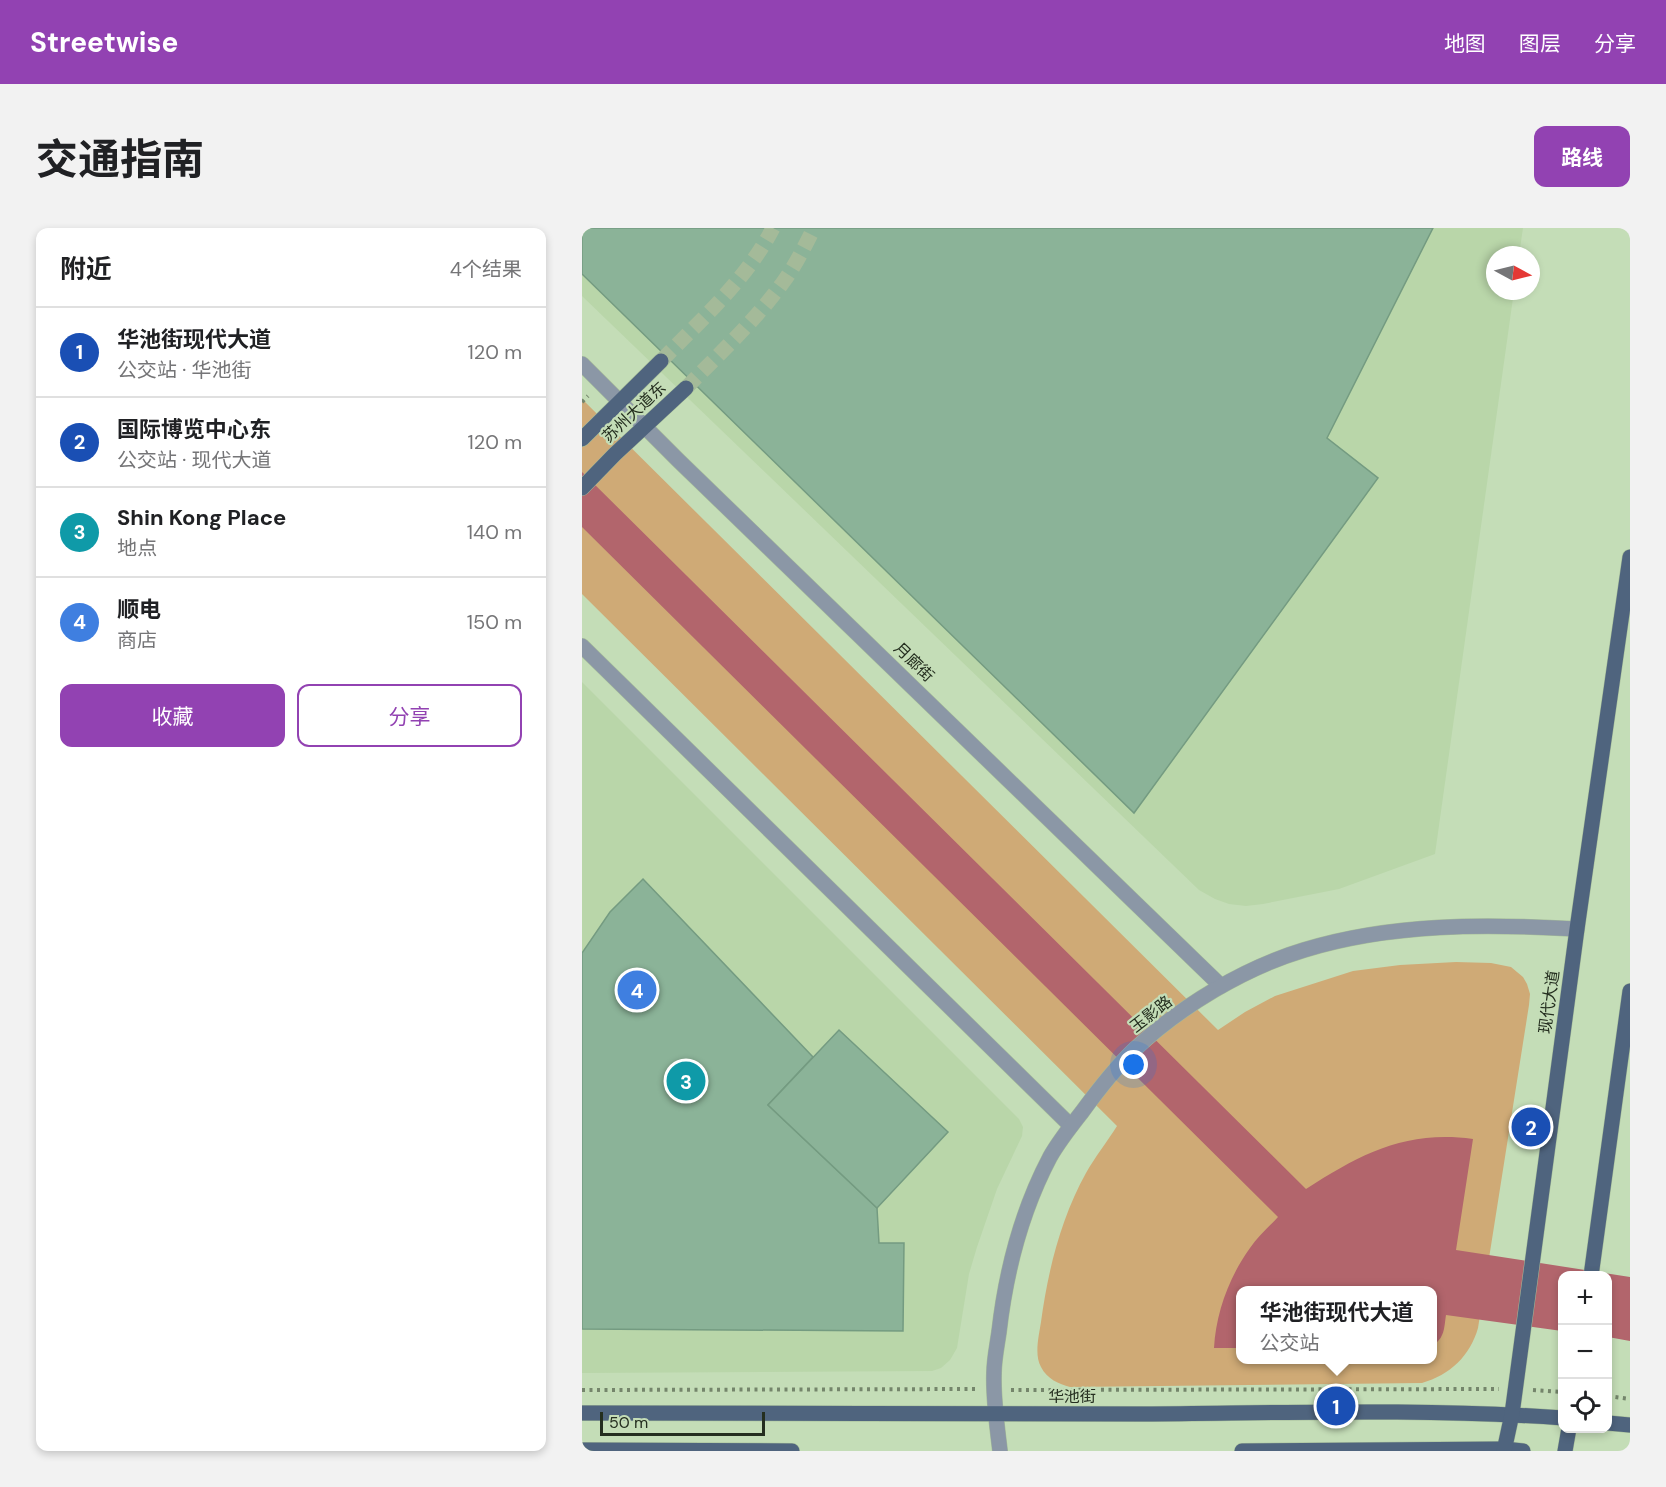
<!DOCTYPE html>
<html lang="zh">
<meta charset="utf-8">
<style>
body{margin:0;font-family:"DM Sans","Noto Sans SC",sans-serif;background:#f2f2f2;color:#202124}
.controls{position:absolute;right:18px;bottom:18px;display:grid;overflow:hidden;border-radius:12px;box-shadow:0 3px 9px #0003}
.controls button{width:54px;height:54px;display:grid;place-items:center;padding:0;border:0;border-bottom:2px solid #e0e0e0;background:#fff;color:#202124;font:30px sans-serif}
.compass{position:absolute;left:904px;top:18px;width:54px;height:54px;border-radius:50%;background:#fff;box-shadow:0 3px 9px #0003;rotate:97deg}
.scale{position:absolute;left:18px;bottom:15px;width:165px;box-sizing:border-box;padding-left:6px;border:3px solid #242e1f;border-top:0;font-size:16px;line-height:21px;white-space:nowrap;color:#242e1f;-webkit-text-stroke:4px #c4ddb7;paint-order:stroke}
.you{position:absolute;left:552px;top:837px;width:21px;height:21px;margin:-15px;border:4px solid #fff;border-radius:50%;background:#1a73e8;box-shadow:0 0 0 9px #1a73e833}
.badge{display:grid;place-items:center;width:39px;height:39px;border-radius:50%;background:#9242b2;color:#fff;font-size:20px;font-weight:700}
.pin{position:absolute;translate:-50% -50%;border:3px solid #fff;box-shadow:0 2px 6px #0006}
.popup{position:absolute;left:654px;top:1058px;width:201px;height:78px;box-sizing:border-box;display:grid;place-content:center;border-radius:12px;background:#fff;filter:drop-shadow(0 2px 4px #0005);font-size:20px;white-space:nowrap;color:#757577}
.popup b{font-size:22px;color:#202124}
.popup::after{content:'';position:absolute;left:50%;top:100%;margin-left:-12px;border:12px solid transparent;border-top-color:#fff}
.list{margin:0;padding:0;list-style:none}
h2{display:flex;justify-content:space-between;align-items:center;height:78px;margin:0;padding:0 24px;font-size:26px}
h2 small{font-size:20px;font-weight:400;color:#757577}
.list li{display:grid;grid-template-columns:39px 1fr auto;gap:18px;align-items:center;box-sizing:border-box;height:90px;padding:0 24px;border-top:2px solid #e0e0e0}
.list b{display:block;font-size:22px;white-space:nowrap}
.list p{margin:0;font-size:20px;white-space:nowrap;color:#757577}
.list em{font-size:20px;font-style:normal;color:#757577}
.actions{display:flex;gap:12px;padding:18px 24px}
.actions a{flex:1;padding:14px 0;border:2px solid #9242b2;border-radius:12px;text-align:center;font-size:21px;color:#9242b2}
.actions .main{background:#9242b2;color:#fff}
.icon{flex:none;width:33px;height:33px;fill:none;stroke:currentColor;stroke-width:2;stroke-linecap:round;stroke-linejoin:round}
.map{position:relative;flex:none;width:1048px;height:1223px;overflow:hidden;border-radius:12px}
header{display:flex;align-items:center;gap:36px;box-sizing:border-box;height:84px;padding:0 30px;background:#9242b2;color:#fff}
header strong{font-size:28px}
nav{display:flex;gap:33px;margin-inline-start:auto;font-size:21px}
.intro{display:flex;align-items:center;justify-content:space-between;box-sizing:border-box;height:144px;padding:0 36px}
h1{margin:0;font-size:42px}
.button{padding:15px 27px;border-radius:12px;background:#9242b2;color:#fff;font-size:21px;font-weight:700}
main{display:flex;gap:36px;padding:0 36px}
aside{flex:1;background:#fff;border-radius:12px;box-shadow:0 3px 9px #0003}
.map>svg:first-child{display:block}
.built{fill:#b9d6a9}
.green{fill:#cfaa76;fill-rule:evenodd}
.water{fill:#b2656c}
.building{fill:#8bb398;stroke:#749b81;stroke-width:1.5}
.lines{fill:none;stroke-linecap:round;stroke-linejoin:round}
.major-tunnel{stroke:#a4ba99;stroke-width:15;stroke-dasharray:15 8;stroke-linecap:butt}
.minor-casing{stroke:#a4ba99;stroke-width:16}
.major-casing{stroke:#a4ba99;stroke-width:16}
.path{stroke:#74856b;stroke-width:4;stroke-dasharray:3 4.5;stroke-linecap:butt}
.minor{stroke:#8b97a6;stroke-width:15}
.major{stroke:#4f647e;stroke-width:15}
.labels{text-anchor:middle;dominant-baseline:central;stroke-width:4.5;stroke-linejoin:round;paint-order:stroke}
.street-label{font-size:16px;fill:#242e1f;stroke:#c4ddb7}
</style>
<header>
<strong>Streetwise</strong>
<nav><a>地图</a><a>图层</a><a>分享</a></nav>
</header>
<div class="intro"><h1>交通指南</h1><a class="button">路线</a></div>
<main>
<aside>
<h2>附近<small>4个结果</small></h2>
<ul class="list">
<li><span class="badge" style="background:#1a4fb4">1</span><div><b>华池街现代大道</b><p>公交站 · 华池街</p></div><em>120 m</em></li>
<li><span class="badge" style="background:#1a4fb4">2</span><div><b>国际博览中心东</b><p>公交站 · 现代大道</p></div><em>120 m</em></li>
<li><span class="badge" style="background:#0f9aa8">3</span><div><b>Shin Kong Place</b><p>地点</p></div><em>140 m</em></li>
<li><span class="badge" style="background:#3f7fe0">4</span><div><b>顺电</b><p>商店</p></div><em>150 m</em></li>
</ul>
<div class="actions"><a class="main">收藏</a><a>分享</a></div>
</aside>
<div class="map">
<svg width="1048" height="1223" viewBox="0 0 1048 1223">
<rect width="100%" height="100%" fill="#c4ddb7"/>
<g class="built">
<path d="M0,0H941L937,27H913V63H932L853,626L757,661L681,676L664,678L647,676L633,671L617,662L0,68Z"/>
<path d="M0,454L437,891L441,899L440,908L415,961L395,1019L387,1046L375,1120L368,1132L359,1140L350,1143L0,1145Z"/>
</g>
<path class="green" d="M0,171L636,802L663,784L693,768L771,743L818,737L874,734L909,735L929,739L941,749L945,756L948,766L947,777L896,1100C888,1128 868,1147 840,1155L488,1159C477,1156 465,1151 459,1139C452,1127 457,1107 459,1094C466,1042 479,990 504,945C513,929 525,914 535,898L0,366ZM658,1062H850V1132H658Z"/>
<path class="water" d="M0,244L724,961C779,926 823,902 891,911L874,1022L1048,1049V1113L1026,1109V1048H981L980,1103L864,1087C862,1100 863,1110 850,1118V1062H658V1120H632C634,1085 647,1049 668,1020C676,1008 687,999 696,989L0,299Z"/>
<g class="building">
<path d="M0,0H851L745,210L796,250L552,585L0,46Z"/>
<path d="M61,651L231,829L186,877L295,980L297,1015H322L321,1103L0,1101V725L28,684Z"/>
<path d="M257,802L366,904L295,980L186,877Z"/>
</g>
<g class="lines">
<g class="major-tunnel">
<path d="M79,133C119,92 164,52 191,0"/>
<path d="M104,160C138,125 174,92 202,53C214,36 223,18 232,0"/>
</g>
<g class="minor-casing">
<g id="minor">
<path d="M0,136L96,232L639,758"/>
<path d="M0,418L489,898"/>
<path d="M418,1223C415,1197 411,1171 412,1145C412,1132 415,1118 417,1104C424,1043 439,984 468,929C477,913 489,898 500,884C516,862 533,840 553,821C599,778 662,740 722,722C810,695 904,696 995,701"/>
</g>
</g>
<g class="major-casing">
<g id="major">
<path d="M0,211L79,133"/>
<path d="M0,260L33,226L104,160"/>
<path d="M1009,1048L1048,763"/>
<path d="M0,1185C187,1185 375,1186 562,1186C701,1185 841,1180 981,1190"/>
<path d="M1026,1195L1048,1197"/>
<path d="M0,1222L210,1223"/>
<path d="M660,1223L922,1221L941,1223"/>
<path d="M922,1223L930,1186L995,701L1048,329"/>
<path d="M983,1223L987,1200"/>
</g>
</g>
<g class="path">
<path d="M0,174L6,168"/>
<path d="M0,1162L395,1161"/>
<path d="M429,1162L917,1161"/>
<path d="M951,1162L981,1164"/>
<path d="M1026,1168L1048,1171"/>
</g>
<use href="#minor" class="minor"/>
<use href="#major" class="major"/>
</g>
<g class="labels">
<g class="street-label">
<text transform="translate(52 184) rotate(-43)">苏州大道东</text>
<text transform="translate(332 434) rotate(44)">月廊街</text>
<text transform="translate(967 774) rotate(-82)">现代大道</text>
<text transform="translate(569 786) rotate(-38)">玉影路</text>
<text x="490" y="1168">华池街</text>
</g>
</g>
</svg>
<div class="controls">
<button>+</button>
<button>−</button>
<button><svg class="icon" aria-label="locate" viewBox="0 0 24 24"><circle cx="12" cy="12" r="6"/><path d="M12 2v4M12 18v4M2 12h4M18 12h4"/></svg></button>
</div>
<svg class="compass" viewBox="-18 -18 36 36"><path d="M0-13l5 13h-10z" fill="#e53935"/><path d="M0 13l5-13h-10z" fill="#757577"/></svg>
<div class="scale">50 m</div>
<div class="you"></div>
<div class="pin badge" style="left:754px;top:1178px;background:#1a4fb4">1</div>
<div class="popup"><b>华池街现代大道</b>公交站</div>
<div class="pin badge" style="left:949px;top:899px;background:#1a4fb4">2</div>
<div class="pin badge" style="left:104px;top:853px;background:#0f9aa8">3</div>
<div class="pin badge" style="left:55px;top:762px;background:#3f7fe0">4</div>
</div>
</main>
